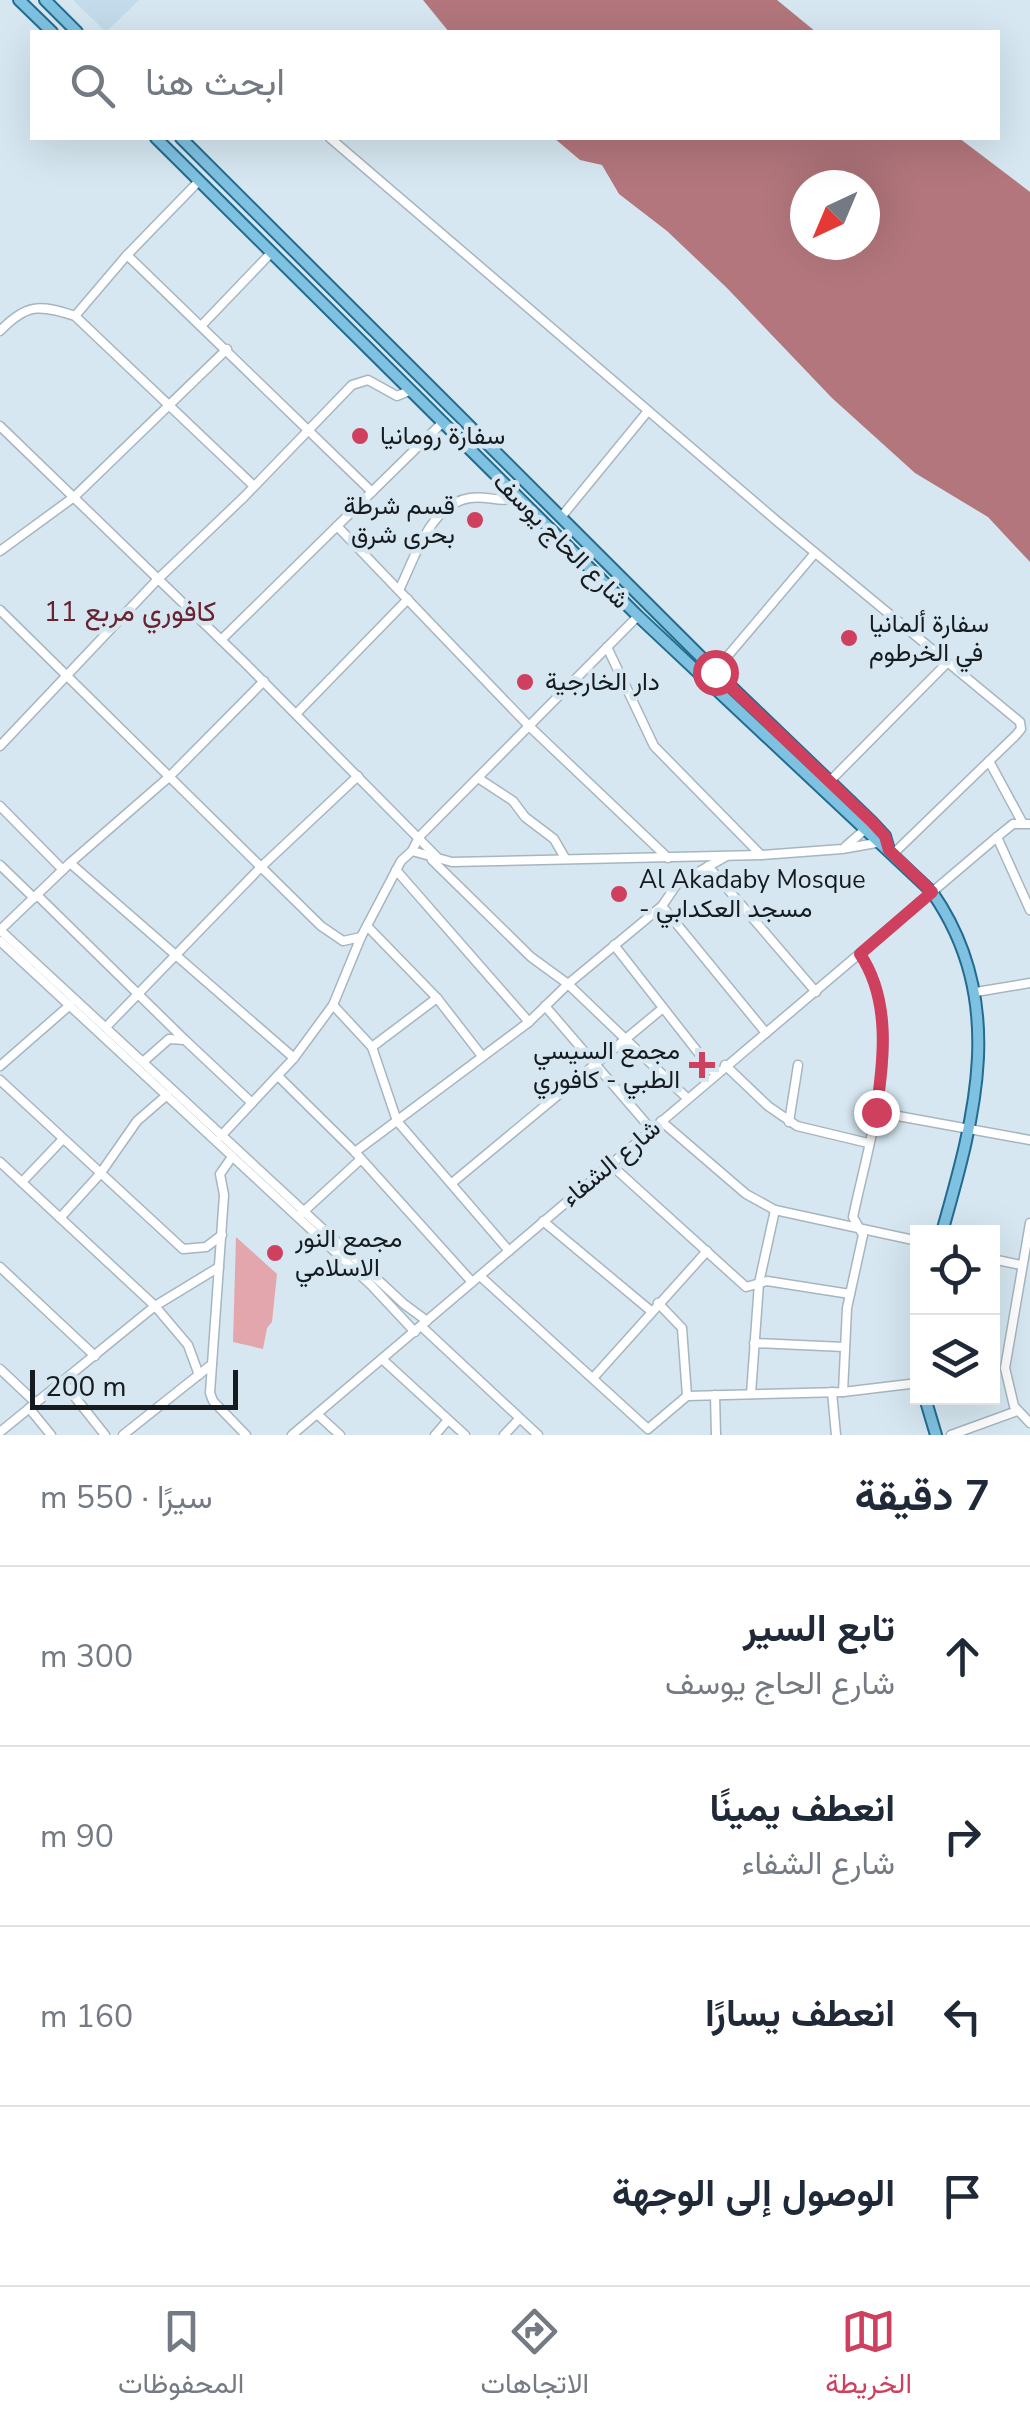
<!DOCTYPE html>
<html lang="ar">
<meta charset="utf-8">
<style>
body{margin:0;font-family:"Nunito Sans",Vazirmatn,sans-serif;background:#f6f6f7;color:#1f2937;direction:rtl}
.controls{position:absolute;right:30px;bottom:30px;display:grid;overflow:hidden;border-radius:0px;box-shadow:0 10px 40px #0002}
.controls button{width:90px;height:90px;display:grid;place-items:center;padding:0;border:0;border-bottom:2px solid #e0e1e3;background:#fff;color:#1f2937;font:50px sans-serif}
.compass{position:absolute;left:790px;top:170px;width:90px;height:90px;border-radius:50%;background:#fff;box-shadow:0 10px 40px #0002;rotate:224deg}
.scale{position:absolute;left:30px;bottom:25px;width:208px;box-sizing:border-box;padding-left:10px;border:5px solid #151b1f;border-top:0;font-size:28px;line-height:35px;white-space:nowrap;color:#151b1f;-webkit-text-stroke:8px #d6e7f1;paint-order:stroke}
.stop{position:absolute;width:30px;height:30px;margin:-22px;border:8px solid #cf3f5e;border-radius:50%;background:#fff}
.stop.end{background:#cf3f5e;border-color:#fff;box-shadow:0 2px 10px #0008}
.list{margin:0;padding:0;list-style:none}
h2{display:flex;justify-content:space-between;align-items:center;height:130px;margin:0;padding:0 40px;font-size:42px}
h2 small{font-size:32px;font-weight:400;color:#747a83}
.list li{display:grid;grid-template-columns:65px 1fr auto;gap:30px;align-items:center;box-sizing:border-box;height:180px;padding:0 40px;border-top:2px solid #e0e1e3}
.list b{display:block;font-size:38px;white-space:nowrap}
.list p{margin:0;font-size:32px;white-space:nowrap;color:#747a83}
.list em{font-size:32px;font-style:normal;color:#747a83}
.icon{flex:none;width:55px;height:55px;fill:none;stroke:currentColor;stroke-width:2;stroke-linecap:round;stroke-linejoin:round}
.map{position:relative;flex:none;width:1030px;height:1435px;overflow:hidden;direction:ltr}
.search{position:absolute;background:#fff;box-shadow:0 10px 40px #0002;left:30px;right:30px;top:30px;height:110px;display:flex;align-items:center;gap:25px;box-sizing:border-box;padding:0 35px;border-radius:0px;color:#747a83;font-size:38px}
.sheet{height:850px;background:#fff}
nav{display:flex;justify-content:space-around;align-items:center;box-sizing:border-box;height:140px;border-top:2px solid #e0e1e3;background:#fff;font-size:28px;color:#747a83}
nav a{display:grid;justify-items:center;gap:5px}
nav .on{color:#cf3f5e}
.map>svg:first-child{display:block}
.built{fill:#c3dbea}
.green{fill:#e2a6ac}
.water{fill:#b2767c;fill-rule:evenodd}
.lines{fill:none;stroke-linecap:round;stroke-linejoin:round}
.minor-casing{stroke:#a6b6c0;stroke-width:11}
.major-casing{stroke:#236c8f;stroke-width:14}
.minor{stroke:#fff;stroke-width:8}
.major{stroke:#7fc1e0;stroke-width:10}
.route{stroke:#cf3f5e;stroke-width:12}
.poi-dot{fill:#cf3f5e;stroke:#d6e7f1;stroke-width:4}
.labels{text-anchor:middle;dominant-baseline:central;stroke-width:9;stroke-linejoin:round;paint-order:stroke}
.poi-label{font-size:25px;fill:#151b1f;stroke:#d6e7f1;text-anchor:start}
.street-label{font-size:25px;fill:#151b1f;stroke:#d6e7f1}
.neighbourhood-label{font-size:28px;fill:#682330;stroke:#d6e7f1}
</style>
<div class="map">
<svg width="1030" height="1435" viewBox="0 0 1030 1435">
<rect width="100%" height="100%" fill="#d6e7f1"/>
<path class="built" d="M73,0H139L106,32Z"/>
<path class="green" d="M236,1237L277,1274L272,1322L267,1328L263,1349L233,1342Z"/>
<g class="water">
<path d="M423,0H777L816,32H449Z"/>
<path d="M554,138H959L1030,192V562L988,517L915,473L832,398L727,288L667,231L619,194L602,165L580,160ZM805,185H865V245H805Z"/>
</g>
<g class="lines">
<g class="minor-casing">
<g id="minor">
<path d="M330,138L778,522L1020,722L1021,729L1016,735L893,854"/>
<path d="M127,255L372,492"/>
<path d="M75,316L127,255L199,181"/>
<path d="M202,325L271,253"/>
<path d="M0,331C26,304 39,304 75,316L254,486"/>
<path d="M0,426L246,664L437,857"/>
<path d="M562,516L648,411"/>
<path d="M337,526L529,726L668,858"/>
<path d="M0,551L74,497L227,349"/>
<path d="M399,590C415,558 430,504 470,498C488,495 500,504 518,497"/>
<path d="M0,610L321,926L343,941L361,937"/>
<path d="M221,640L442,423"/>
<path d="M607,647L654,746L761,855"/>
<path d="M715,671L815,553"/>
<path d="M264,681L169,777L70,863L0,930L404,1304L427,1321"/>
<path d="M296,714L408,599"/>
<path d="M0,746L158,579L244,497L352,385L368,380L397,396L409,391"/>
<path d="M989,761L1022,822"/>
<path d="M478,778L513,801L525,817L554,839L565,858"/>
<path d="M829,782L946,664"/>
<path d="M0,806L63,870"/>
<path d="M997,837L1030,910"/>
<path d="M846,846L869,826"/>
<path d="M412,851L419,837L638,616"/>
<path d="M432,860L531,957L568,984L687,1098"/>
<path d="M70,863L294,1058"/>
<path d="M0,865L34,898"/>
<path d="M708,866L816,992"/>
<path d="M396,870L529,1022"/>
<path d="M37,895L185,1040"/>
<path d="M662,906L766,1033"/>
<path d="M367,926L437,998L482,1056"/>
<path d="M0,941L371,1285L415,1332"/>
<path d="M614,945L715,1074"/>
<path d="M976,992L1030,983"/>
<path d="M333,1005L372,1047L397,1121L509,1251"/>
<path d="M545,1006L651,1129"/>
<path d="M106,1027L261,867L358,776"/>
<path d="M372,1047L437,998"/>
<path d="M144,1061L169,1039L185,1040L252,1103"/>
<path d="M725,1065L768,1106L797,1126L868,1143"/>
<path d="M0,1066L70,1005"/>
<path d="M278,1076L355,1152L472,1282"/>
<path d="M0,1080L183,1249L206,1247L222,1235"/>
<path d="M876,1112L1030,1140"/>
<path d="M661,1121L746,1194L775,1210L918,1241"/>
<path d="M789,1122L798,1065"/>
<path d="M221,1136L294,1058L333,1005L361,937L401,861L412,851L452,862L761,855L842,849L876,843L882,839"/>
<path d="M355,1152L529,1022L568,984L662,906L677,884L725,857"/>
<path d="M232,1157L220,1174L224,1195L210,1393L213,1401L246,1435"/>
<path d="M0,1162L155,1306L188,1345L199,1375"/>
<path d="M610,1164L746,1287L767,1281L850,1294"/>
<path d="M22,1182L63,1139"/>
<path d="M452,1183L663,1008"/>
<path d="M302,1213L361,1159"/>
<path d="M60,1218L100,1174L137,1121L167,1095"/>
<path d="M543,1221L651,1311"/>
<path d="M1030,1223L1005,1368L1014,1406L1030,1423"/>
<path d="M992,1259L1021,1265"/>
<path d="M0,1267L95,1356"/>
<path d="M480,1276L648,1429L687,1396L843,1392L918,1383"/>
<path d="M658,1303L682,1328L687,1396"/>
<path d="M421,1326L538,1435"/>
<path d="M754,1343L844,1347"/>
<path d="M382,1359L465,1435"/>
<path d="M0,1369L36,1403"/>
<path d="M593,1378L707,1251"/>
<path d="M63,1382L105,1435"/>
<path d="M832,1392L836,1435"/>
<path d="M843,1392L847,1308L863,1235L853,1217C869,1140 908,1025 860,954"/>
<path d="M751,1394L759,1283L775,1210"/>
<path d="M715,1395L716,1435"/>
<path d="M29,1408L51,1435"/>
<path d="M317,1414L340,1435"/>
<path d="M0,1432L155,1306L219,1267"/>
<path d="M123,1435L211,1365"/>
<path d="M292,1435L997,837L1013,824H1030"/>
<path d="M435,1435L448,1420"/>
<path d="M504,1435L519,1419"/>
<path d="M951,1435L1017,1411"/>
</g>
</g>
<g class="major-casing">
<g id="major">
<path d="M19,0L52,32"/>
<path d="M45,0L77,32"/>
<path d="M156,138L638,616L932,892C1008,1001 975,1116 942,1232"/>
<path d="M181,138L715,671L872,822L885,836L889,850"/>
<path d="M925,1398L936,1435"/>
</g>
</g>
<use href="#minor" class="minor"/>
<use href="#major" class="major"/>
</g>
<g class="lines">
<path class="route" d="M715,672L872,822L885,836L889,850L932,892L860,954C891,1000 884,1060 876,1112"/>
</g>
<g class="poi-dot">
<circle cx="360" cy="436" r="10"/>
<circle cx="475" cy="520" r="10"/>
<circle cx="849" cy="638" r="10"/>
<circle cx="525" cy="682" r="10"/>
<circle cx="619" cy="894" r="10"/>
<path d="M697 1050h10v10h10v10h-10v10h-10v-10h-10v-10h10z"/>
<circle cx="275" cy="1253" r="10"/>
</g>
<g class="labels">
<g class="poi-label">
<text x="380" y="436">سفارة رومانيا</text>
<text x="455" y="506" text-anchor="end">قسم شرطة<tspan x="455" dy="29">بحرى شرق</tspan></text>
<text x="869" y="624">سفارة ألمانيا<tspan x="869" dy="29">في الخرطوم</tspan></text>
<text x="545" y="682">دار الخارجية</text>
<text x="639" y="880">Al Akadaby Mosque<tspan x="639" dy="29">- مسجد العكدابي</tspan></text>
<text x="680" y="1051" text-anchor="end">مجمع السيسي<tspan x="680" dy="29">الطبي - كافوري</tspan></text>
<text x="295" y="1239">مجمع النور<tspan x="295" dy="29">الاسلامي</tspan></text>
</g>
<g class="street-label">
<text transform="translate(561 541) rotate(45)">شارع الحاج يوسف</text>
<text transform="translate(611 1163) rotate(-40)">شارع الشفاء</text>
</g>
<g class="neighbourhood-label">
<text x="130" y="612">كافوري مربع 11</text>
</g>
</g>
</svg>
<div class="controls">
<button><svg class="icon" aria-label="locate" viewBox="0 0 24 24"><circle cx="12" cy="12" r="6"/><path d="M12 2v4M12 18v4M2 12h4M18 12h4"/></svg></button>
<button><svg class="icon" aria-label="layers" viewBox="0 0 24 24"><path d="M12 4l9 5-9 5-9-5zM3 14l9 5 9-5"/></svg></button>
</div>
<svg class="compass" viewBox="-18 -18 36 36"><path d="M0-13l5 13h-10z" fill="#e53935"/><path d="M0 13l5-13h-10z" fill="#747a83"/></svg>
<div class="scale">200 m</div>
<div class="stop" style="left:715px;top:672px"></div>
<div class="stop end" style="left:876px;top:1112px"></div>
<div class="search"><svg class="icon" aria-label="search" viewBox="0 0 24 24"><circle cx="10" cy="10" r="6"/><path d="M15 15l6 6"/></svg>ابحث هنا</div>
</div>
<section class="sheet">
<h2>7 دقيقة<small>سيرًا · 550 m</small></h2>
<ul class="list">
<li><svg class="icon" aria-label="ahead" viewBox="0 0 24 24"><path d="M12 20V5M6 11l6-6 6 6"/></svg><div><b>تابع السير</b><p>شارع الحاج يوسف</p></div><em>300 m</em></li>
<li><svg class="icon" aria-label="right" viewBox="0 0 24 24"><path d="M7 20v-9h11M14 6l5 5-5 5"/></svg><div><b>انعطف يمينًا</b><p>شارع الشفاء</p></div><em>90 m</em></li>
<li><svg class="icon" aria-label="left" viewBox="0 0 24 24"><path d="M17 20v-9H6M10 6l-5 5 5 5"/></svg><div><b>انعطف يسارًا</b></div><em>160 m</em></li>
<li><svg class="icon" aria-label="arrive" viewBox="0 0 24 24"><path d="M6 21V4h12l-3 4 3 4H6"/></svg><div><b>الوصول إلى الوجهة</b></div></li>
</ul>
</section>
<nav>
<a class="on"><svg class="icon" aria-label="map" viewBox="0 0 24 24"><path d="M3 6l6-2 6 2 6-2v14l-6 2-6-2-6 2zM9 4v14M15 6v14"/></svg>الخريطة</a>
<a><svg class="icon" aria-label="directions" viewBox="0 0 24 24"><path d="M12 3l9 9-9 9-9-9zM9 14v-3h6M13 9l2 2-2 2"/></svg>الاتجاهات</a>
<a><svg class="icon" aria-label="saved" viewBox="0 0 24 24"><path d="M7 4h10v16l-5-4-5 4z"/></svg>المحفوظات</a>
</nav>
